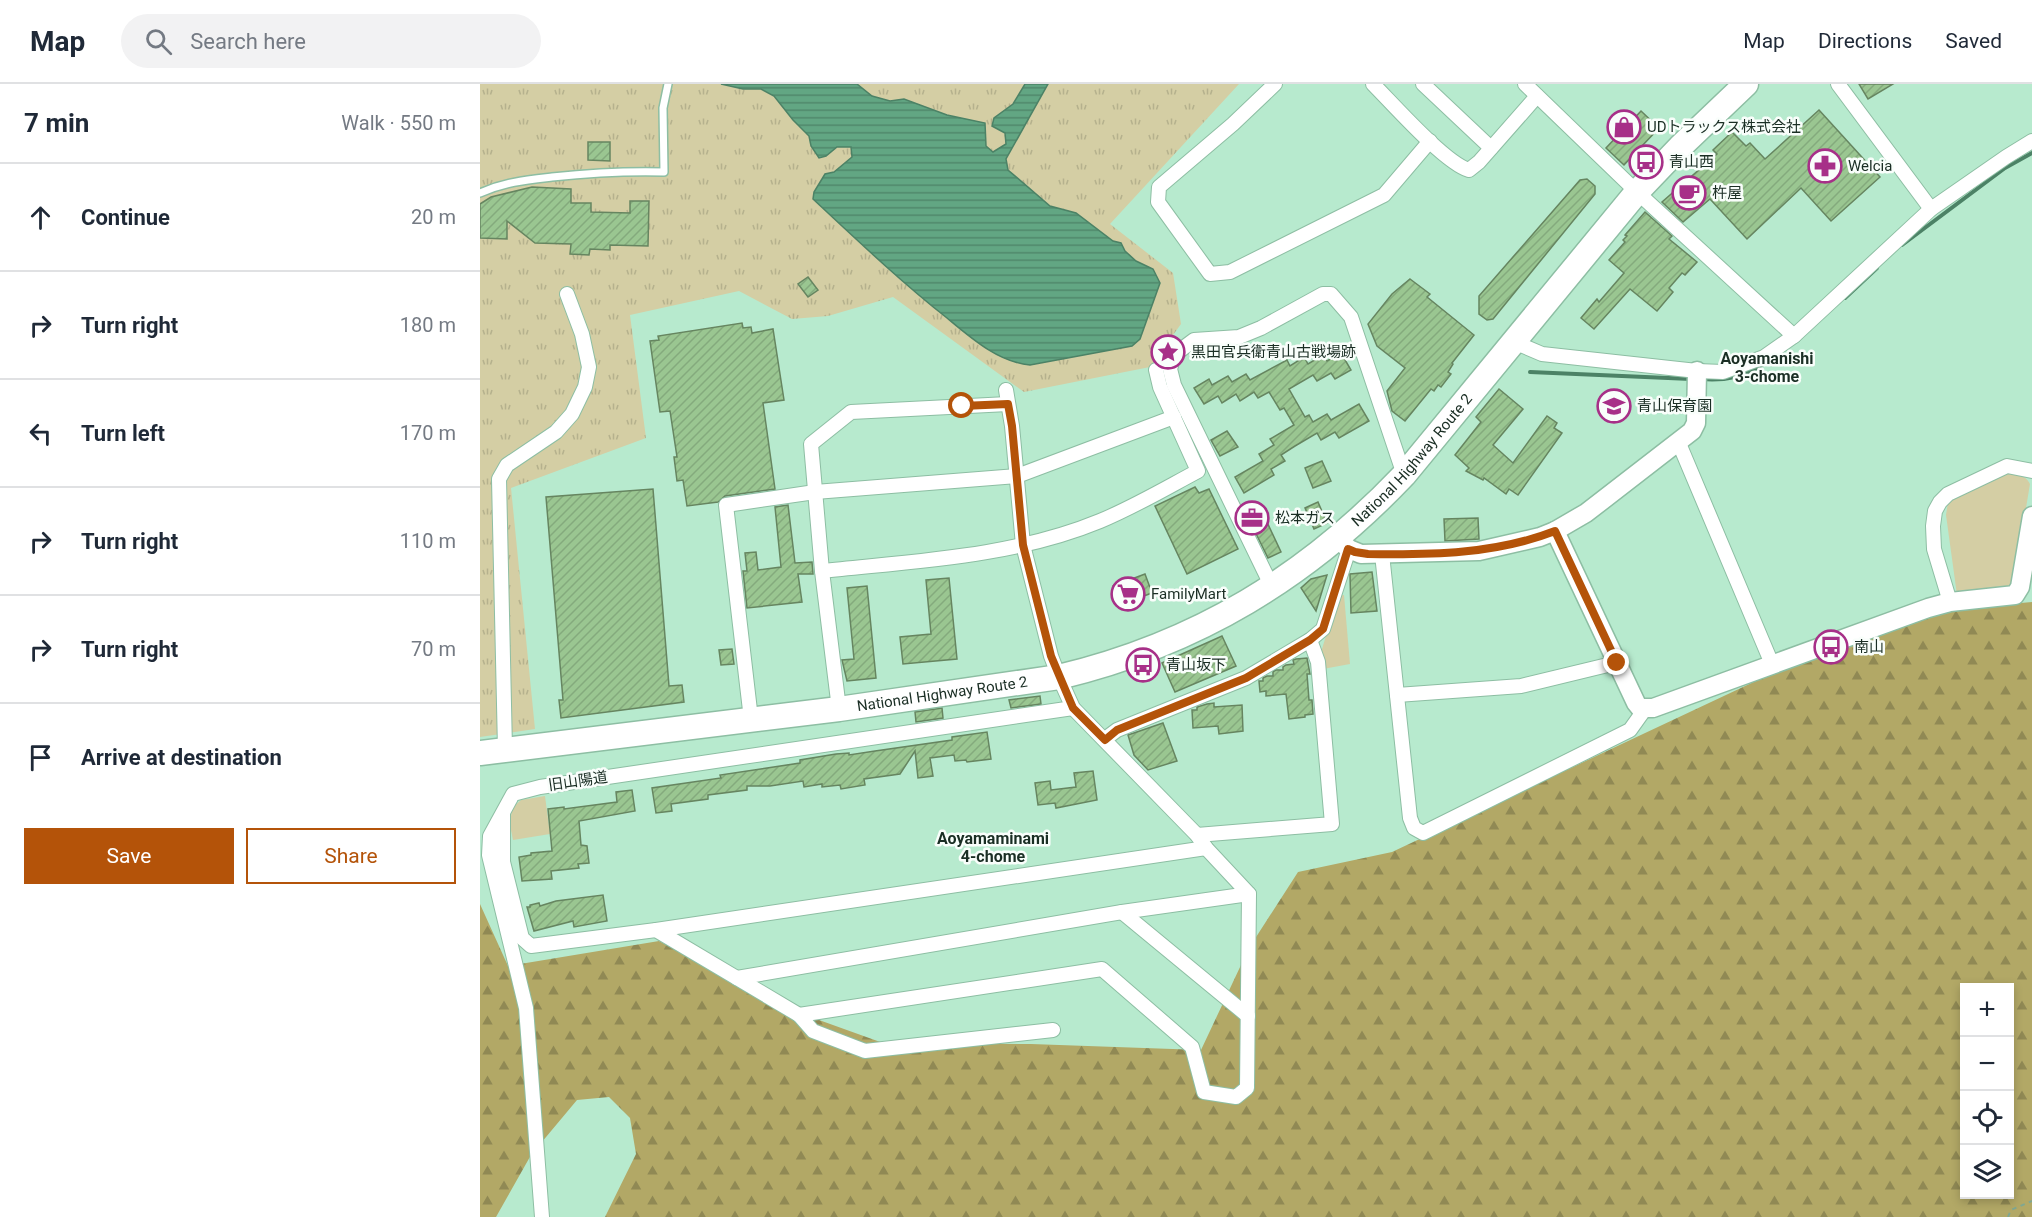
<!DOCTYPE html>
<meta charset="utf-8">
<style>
body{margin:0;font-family:Roboto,"Noto Sans JP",sans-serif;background:#f2f2f3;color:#1f2937}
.controls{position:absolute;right:18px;bottom:18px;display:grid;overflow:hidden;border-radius:0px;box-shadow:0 3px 9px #0003}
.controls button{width:54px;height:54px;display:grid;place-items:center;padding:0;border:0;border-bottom:2px solid #e0e1e3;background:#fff;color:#1f2937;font:30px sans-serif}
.stop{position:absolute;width:18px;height:18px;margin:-14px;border:4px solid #b45309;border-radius:50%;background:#fff}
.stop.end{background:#b45309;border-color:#fff;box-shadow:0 2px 6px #0008}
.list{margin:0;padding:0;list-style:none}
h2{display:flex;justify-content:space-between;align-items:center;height:78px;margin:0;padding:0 24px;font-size:26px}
h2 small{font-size:20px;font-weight:400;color:#747a83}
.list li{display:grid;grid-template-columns:39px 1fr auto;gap:18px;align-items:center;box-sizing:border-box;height:108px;padding:0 24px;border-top:2px solid #e0e1e3}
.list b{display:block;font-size:22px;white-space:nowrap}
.list em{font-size:20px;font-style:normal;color:#747a83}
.actions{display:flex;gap:12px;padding:18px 24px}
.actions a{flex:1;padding:14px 0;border:2px solid #b45309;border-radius:0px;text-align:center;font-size:21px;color:#b45309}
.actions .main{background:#b45309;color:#fff}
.icon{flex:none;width:33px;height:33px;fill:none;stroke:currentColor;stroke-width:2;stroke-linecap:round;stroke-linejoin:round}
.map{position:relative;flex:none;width:1552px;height:1133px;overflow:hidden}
header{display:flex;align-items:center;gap:36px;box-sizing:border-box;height:84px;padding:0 30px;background:#fff;border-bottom:2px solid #e0e1e3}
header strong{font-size:28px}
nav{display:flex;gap:33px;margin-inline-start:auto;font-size:21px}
.search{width:420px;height:54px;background:#f2f2f3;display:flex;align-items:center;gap:15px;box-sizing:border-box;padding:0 21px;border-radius:33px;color:#747a83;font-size:22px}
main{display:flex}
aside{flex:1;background:#fff}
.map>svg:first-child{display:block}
.grass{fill:url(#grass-tufts)}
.forest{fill:url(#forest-firs);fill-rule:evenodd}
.green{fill:#d4cea4}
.water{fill:url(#water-rules);stroke:#4c8266;stroke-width:1.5}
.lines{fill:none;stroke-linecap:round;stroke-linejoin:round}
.stream{stroke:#4c8266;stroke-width:4}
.building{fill:url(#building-hatch);stroke:#668560;stroke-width:1.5}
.lane-casing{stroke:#8dbea3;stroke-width:10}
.street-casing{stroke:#8dbea3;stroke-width:16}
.secondary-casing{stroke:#8dbea3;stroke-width:21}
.highway-casing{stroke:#8dbea3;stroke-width:27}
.path{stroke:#7fa792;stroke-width:2;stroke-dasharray:4.5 4.5;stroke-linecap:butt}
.lane{stroke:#fff;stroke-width:7}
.street{stroke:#fff;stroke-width:14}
.secondary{stroke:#fff;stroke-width:18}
.highway{stroke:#fff;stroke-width:24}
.route{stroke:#b45309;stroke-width:8}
.labels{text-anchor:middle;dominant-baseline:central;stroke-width:5;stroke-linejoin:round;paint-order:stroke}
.poi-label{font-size:15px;fill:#1a2e24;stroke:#f9fefb;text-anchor:start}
.street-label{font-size:15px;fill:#1a2e24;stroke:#f9fefb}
.neighbourhood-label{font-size:16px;font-weight:bold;fill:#1a2e24;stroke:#f9fefb}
</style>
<header>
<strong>Map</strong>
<div class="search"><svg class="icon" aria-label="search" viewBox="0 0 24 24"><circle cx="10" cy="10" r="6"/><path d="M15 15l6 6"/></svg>Search here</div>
<nav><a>Map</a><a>Directions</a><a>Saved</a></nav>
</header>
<main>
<aside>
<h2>7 min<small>Walk · 550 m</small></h2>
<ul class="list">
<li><svg class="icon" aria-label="ahead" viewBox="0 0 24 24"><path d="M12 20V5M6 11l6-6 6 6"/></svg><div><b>Continue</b></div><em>20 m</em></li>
<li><svg class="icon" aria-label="right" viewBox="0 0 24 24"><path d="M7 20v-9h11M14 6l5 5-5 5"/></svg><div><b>Turn right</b></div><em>180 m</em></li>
<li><svg class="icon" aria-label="left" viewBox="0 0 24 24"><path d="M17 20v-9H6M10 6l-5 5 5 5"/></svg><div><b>Turn left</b></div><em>170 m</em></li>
<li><svg class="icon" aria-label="right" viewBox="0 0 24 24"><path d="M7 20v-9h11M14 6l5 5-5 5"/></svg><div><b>Turn right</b></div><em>110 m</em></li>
<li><svg class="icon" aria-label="right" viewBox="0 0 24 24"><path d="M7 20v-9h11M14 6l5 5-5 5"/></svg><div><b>Turn right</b></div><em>70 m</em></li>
<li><svg class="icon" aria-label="arrive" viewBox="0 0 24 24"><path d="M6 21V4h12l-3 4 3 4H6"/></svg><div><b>Arrive at destination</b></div></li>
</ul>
<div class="actions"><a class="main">Save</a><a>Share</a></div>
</aside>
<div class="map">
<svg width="1552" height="1133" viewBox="0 0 1552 1133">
<defs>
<pattern id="grass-tufts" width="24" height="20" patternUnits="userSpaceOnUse" patternTransform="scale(1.5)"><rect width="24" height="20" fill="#d4cea4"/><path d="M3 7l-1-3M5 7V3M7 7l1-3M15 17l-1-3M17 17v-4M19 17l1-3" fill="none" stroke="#b5b18d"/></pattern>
<pattern id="forest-firs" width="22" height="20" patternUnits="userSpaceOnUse" patternTransform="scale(1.5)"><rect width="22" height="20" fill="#b2a866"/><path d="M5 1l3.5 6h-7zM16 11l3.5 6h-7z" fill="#908954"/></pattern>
<pattern id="water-rules" width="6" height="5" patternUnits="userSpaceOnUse" patternTransform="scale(1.5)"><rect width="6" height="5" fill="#62a683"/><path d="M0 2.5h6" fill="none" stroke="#50886b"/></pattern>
<pattern id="building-hatch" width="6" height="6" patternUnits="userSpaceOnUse" patternTransform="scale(1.5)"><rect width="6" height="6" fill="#9ac691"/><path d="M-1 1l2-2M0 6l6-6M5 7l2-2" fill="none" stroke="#84aa7d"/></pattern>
</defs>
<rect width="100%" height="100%" fill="#b7eace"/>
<path class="grass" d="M0,0H759L630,140L693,189L701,240L670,283L544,308L413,213L348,232L312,235L259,207L150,231L166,354L31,404L55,645L0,653Z"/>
<path class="forest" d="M1552,518V1133H125L156,1070L150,1034L129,1013L97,1016L51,1071L16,1133H0V820L28,882L179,857L314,927L403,959L551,960L721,966L769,864L818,788L912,768L1297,587L1451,527ZM1484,904H1530V1110H1484Z"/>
<g class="green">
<path d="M1527,388C1536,390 1546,391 1550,400L1534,496L1529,504L1477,511L1466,431L1468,418L1473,414Z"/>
<path d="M864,511L870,580L843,585L842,565L858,512Z"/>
<path d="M65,712L70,750L33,756L30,741L32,724L41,716Z"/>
</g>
<path class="water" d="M241,0H377L392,12L410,17L424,15L467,31L505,39L506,62L513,68L526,60L525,49L512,42L514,34L533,20L545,0H568L526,75L528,86L570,122L596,129L633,157L641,159L645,167L656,177L673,185L680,199L660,255L652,262L550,281C518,278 491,254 467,234C420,197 377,156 333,115L334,108L345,90L354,88L372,73L371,63H357L346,72L339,74L331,62L329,52L313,36L294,12L281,5H263Z"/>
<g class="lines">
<g class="stream">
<path d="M1422,161L1525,84L1552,69"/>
<path d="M1365,214L1397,184"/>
<path d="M1050,288L1211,295"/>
<path d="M1221,295C1246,297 1264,293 1285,279"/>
</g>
</g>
<g class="building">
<path d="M1379,0H1413L1388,15Z"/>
<path d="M1339,26L1400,93L1351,137L1321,104L1267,155L1230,115L1203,138L1182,118L1237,70L1233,66L1252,48L1266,62L1270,59L1285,75Z"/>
<path d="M1161,27L1179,44L1144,81L1126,64Z"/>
<path d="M108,58H130V77L108,76Z"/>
<path d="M1107,95L1115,102V110L1013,235L1007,236L999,230V212L1100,96Z"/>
<path d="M52,103L91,105V119H111V128L150,129V117H169L168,162L130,161V166L110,165L109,171L90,170L91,160L55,159L27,137V155L0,154V120L11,113Z"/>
<path d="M1165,128L1192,152L1189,155L1217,178L1205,191L1202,189L1189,204L1193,208L1177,227L1150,205L1114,245L1101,234L1117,215L1119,218L1144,189L1129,176L1145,158L1143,156L1147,152L1145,151Z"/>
<path d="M328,193L338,206L328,213L318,200Z"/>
<path d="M930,195L950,210L947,213L994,251L972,279L973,280L968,288L971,290L961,303L958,301L954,307L951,305L925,337L912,327L907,307L925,284L897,262L888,240L912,210Z"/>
<path d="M262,239L263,244L271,243L272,249L293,245L304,316L283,319L295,405L245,412L238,418L207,422L203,396L197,397L194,373H197L190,327L180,328L170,257L179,256L178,252Z"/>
<path d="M861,269L871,286L855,295L851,289L837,297L833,291L809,305L825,333L829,331L833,338L847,330L851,336L879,320L889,337L859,354L855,348L841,356L837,349L815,362L801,371L805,377L791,385L794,391L764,409L755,393L783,377L779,370L794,361L790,355L814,341L804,324L800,326L789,308L778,314L774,308L760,317L756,310L742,319L738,312L724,320L714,304L729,295L732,301L748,292L752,298L766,290L770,296L807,276L810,282L824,273L828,280L843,271L847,277Z"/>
<path d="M1019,305L1043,325L1013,361L1033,379L1067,332L1077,339L1074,344L1082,349L1038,411L1029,405L1026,410L1004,394L1003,396L986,387L989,384L975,371L1001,338L996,333Z"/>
<path d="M747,347L758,363L740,372L731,356Z"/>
<path d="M842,377L851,397L833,404L825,384Z"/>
<path d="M715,403L719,409L729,405L758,465L707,490L675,422Z"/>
<path d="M173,405L189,602L202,601L204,618L81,634L79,616H83L66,413Z"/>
<path d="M838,418L847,439L834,445L825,424Z"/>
<path d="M778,419L801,468L788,474L764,425Z"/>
<path d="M308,421L315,479L332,478L333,490H318L322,518L267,524L263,487H267L265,469L276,468L278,486L301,483L295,423Z"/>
<path d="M998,434L999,455L965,457L964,435Z"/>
<path d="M892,488L897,527L871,529L870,490Z"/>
<path d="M665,490L672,509L639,521L633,502Z"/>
<path d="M847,491L836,527L821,504L831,495Z"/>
<path d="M469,494L477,575L423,580L420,553L451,550L446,496Z"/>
<path d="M387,502L396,594L367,597L362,576L374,575L367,504Z"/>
<path d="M742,552L756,582L695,608L682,579Z"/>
<path d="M252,565L254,580L241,581L239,566Z"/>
<path d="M827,574L830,590H827L829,616H832L833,630L825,631V633L809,635L806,610L786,612V607L780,608L779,597H783V594L787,592H793V588L796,586H803V583L806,581L814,580L813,576L816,575Z"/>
<path d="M560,612L561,620L531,624L529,616Z"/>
<path d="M734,619V623L762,621L763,647L739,650L738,642L713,644L712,626H717V623L727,620Z"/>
<path d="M462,624L463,634L436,638L435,628Z"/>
<path d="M683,639L697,677L668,686L654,671L648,651Z"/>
<path d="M507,648L511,675L487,678L486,676L475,677L474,671L450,674L453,692L438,694L435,667L420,690L384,695L385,701L361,705L360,701L342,703V700L324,703L323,697L290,702H267V706L228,711V715L191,720L192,727L176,729L172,704L241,694L240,691L320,679V676L356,670L369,669V671L395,667L472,656V653Z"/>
<path d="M613,687L617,716L576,724L575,719L558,721L555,699L570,697L571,706L596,703L594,689Z"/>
<path d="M152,706L155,727L99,737L101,761L107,762L109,779L98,780L99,784L71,787L72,795L42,797L39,773L51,771V769L72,767L68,725L84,723V725L137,718L136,708Z"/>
<path d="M123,811L127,837L94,843L93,837L54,847L47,823H50V821L59,819L60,822L76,817Z"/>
</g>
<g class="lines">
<g class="lane-casing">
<path id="lane" d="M0,109C25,98 46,96 72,93C110,89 147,87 184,88L183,24L188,0"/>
</g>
<g class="street-casing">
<g id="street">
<path d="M795,0L753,40L679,103L678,118L730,190L750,188L904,111L950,57"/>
<path d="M893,0C913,20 965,79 989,86L999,78L1057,12"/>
<path d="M943,0L1011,64"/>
<path d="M1045,0L1157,108L1314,252"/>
<path d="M1358,0L1451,125"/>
<path d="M1034,258L1062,270L1217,287L1243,288L1284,273L1314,252L1451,125L1526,73L1552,57"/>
<path d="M1198,357L1292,580"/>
<path d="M902,470L930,734L934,744L943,749L1150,646L1165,625"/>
<path d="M342,487C435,477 533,473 620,437C654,423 686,404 718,387L680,303L676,286"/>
<path d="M792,503L694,301L690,285L694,271L714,256L759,253L781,244L843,210H851L871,233L924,391"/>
<path d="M1470,518L1454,465L1453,442L1455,427L1460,418L1468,410L1527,382L1552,387"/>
<path d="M917,611L1041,602L1136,579"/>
<path d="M359,625L342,487L331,360L371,328L528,320"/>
<path d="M271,635L246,421L335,408L537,392L694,333"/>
<path d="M625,655L637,646L766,594L830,556L843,545L869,465"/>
<path d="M25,665L19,395L27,381L76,348L92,330L105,303L109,283L102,250L87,210"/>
<path d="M23,730V778L42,854L51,862L176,846L726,764"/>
<path d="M717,751L852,740L838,578L830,556"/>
<path d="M642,828L768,932"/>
<path d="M176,846L319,931L333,947L385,967L573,946"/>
<path d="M257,894L642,828L769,810"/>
<path d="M319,931L622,885L712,963L724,1008L756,1013L767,1004L769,810L726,764L717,751L593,624L579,593L571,572L543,461L532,342L526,306"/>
<path d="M62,1133L46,924L9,771L10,752L33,710L60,703L593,624"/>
</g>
</g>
<g class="secondary-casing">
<g id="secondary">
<path d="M1075,447L1156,619L1160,624H1173L1448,524L1470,518L1535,511L1540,503L1552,432"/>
<path d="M858,455L869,465L881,470L999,467L1060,453L1075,447L1106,429L1212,347L1216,339L1217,287"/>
</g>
</g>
<g class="highway-casing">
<g id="highway">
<path id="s1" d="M0,669L359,625L579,593C717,560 827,493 924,391L1157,108L1200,63L1266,0"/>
</g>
</g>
<path class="path" d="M1528,1133L1531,1126L1552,1117"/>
<use href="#lane" class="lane"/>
<use href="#street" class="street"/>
<use href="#secondary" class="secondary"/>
<use href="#highway" class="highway"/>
</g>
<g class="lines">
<path class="route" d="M482,322L528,320L532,342L543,461L571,572L593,624L625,656L637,646L766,594L830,556L843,545L868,465L875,468L888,470C952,471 1016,470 1075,447L1137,579"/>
</g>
<defs>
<g id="shop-ring" transform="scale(1.725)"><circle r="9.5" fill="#f9fefb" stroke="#a73088" stroke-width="1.5"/><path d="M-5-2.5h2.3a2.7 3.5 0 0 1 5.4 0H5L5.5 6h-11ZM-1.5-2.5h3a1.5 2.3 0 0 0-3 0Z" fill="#a73088"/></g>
<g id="bus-ring" transform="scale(1.725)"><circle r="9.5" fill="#f9fefb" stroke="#a73088" stroke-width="1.5"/><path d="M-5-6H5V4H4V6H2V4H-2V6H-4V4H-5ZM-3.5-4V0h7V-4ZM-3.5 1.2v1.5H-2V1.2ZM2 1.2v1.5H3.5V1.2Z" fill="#a73088"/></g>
<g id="pharmacy-ring" transform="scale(1.725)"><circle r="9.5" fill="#f9fefb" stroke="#a73088" stroke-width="1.5"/><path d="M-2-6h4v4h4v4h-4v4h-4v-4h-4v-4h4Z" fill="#a73088"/></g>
<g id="cafe-ring" transform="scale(1.725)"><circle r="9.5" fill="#f9fefb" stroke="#a73088" stroke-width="1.5"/><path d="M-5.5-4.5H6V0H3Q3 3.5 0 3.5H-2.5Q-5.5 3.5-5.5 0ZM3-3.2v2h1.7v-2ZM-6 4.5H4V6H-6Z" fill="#a73088"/></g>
<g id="sight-ring" transform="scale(1.725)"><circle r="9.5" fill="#f9fefb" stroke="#a73088" stroke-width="1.5"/><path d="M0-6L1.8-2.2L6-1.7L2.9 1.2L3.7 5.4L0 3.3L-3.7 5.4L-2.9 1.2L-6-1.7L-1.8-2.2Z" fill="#a73088"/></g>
<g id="school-ring" transform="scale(1.725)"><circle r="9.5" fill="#f9fefb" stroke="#a73088" stroke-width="1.5"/><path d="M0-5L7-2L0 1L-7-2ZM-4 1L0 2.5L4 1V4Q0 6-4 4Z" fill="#a73088"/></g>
<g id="office-ring" transform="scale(1.725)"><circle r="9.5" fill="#f9fefb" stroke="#a73088" stroke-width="1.5"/><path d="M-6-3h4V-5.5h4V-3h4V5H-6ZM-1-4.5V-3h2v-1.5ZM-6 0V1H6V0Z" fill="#a73088"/></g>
<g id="supermarket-ring" transform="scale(1.725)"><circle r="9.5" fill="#f9fefb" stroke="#a73088" stroke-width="1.5"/><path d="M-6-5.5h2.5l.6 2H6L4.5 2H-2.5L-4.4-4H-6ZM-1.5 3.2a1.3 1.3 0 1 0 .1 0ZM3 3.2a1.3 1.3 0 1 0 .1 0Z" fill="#a73088"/></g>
</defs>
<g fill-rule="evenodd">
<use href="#shop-ring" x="1144" y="43"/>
<use href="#bus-ring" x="1166" y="78"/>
<use href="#pharmacy-ring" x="1345" y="82"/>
<use href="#cafe-ring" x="1209" y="109"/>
<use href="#sight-ring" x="688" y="268"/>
<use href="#school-ring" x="1134" y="322"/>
<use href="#office-ring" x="772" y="434"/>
<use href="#supermarket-ring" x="648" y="510"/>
<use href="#bus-ring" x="1351" y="563"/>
<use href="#bus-ring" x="663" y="581"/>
</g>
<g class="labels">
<g class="poi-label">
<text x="1167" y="43">UDトラックス株式会社</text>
<text x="1189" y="78">青山西</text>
<text x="1368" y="82">Welcia</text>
<text x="1232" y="109">杵屋</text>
<text x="711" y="268">黒田官兵衛青山古戦場跡</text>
<text x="1157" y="322">青山保育園</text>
<text x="795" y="434">松本ガス</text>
<text x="671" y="510">FamilyMart</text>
<text x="1374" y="563">南山</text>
<text x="686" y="581">青山坂下</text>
</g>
<g class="street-label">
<text stroke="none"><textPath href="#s1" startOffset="1006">National Highway Route 2</textPath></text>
<text stroke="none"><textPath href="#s1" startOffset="466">National Highway Route 2</textPath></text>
<text transform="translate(98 697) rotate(-8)">旧山陽道</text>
</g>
<g class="neighbourhood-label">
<text x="1287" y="274">Aoyamanishi<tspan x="1287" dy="18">3-chome</tspan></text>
<text x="513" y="754">Aoyamaminami<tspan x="513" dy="18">4-chome</tspan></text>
</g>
</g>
</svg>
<div class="controls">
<button>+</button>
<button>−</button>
<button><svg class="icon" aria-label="locate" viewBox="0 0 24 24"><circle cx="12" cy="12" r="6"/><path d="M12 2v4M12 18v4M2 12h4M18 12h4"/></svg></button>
<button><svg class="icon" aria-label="layers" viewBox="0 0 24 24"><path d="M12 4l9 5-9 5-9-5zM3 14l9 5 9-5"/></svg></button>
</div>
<div class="stop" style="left:482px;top:322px"></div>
<div class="stop end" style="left:1137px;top:579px"></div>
</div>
</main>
